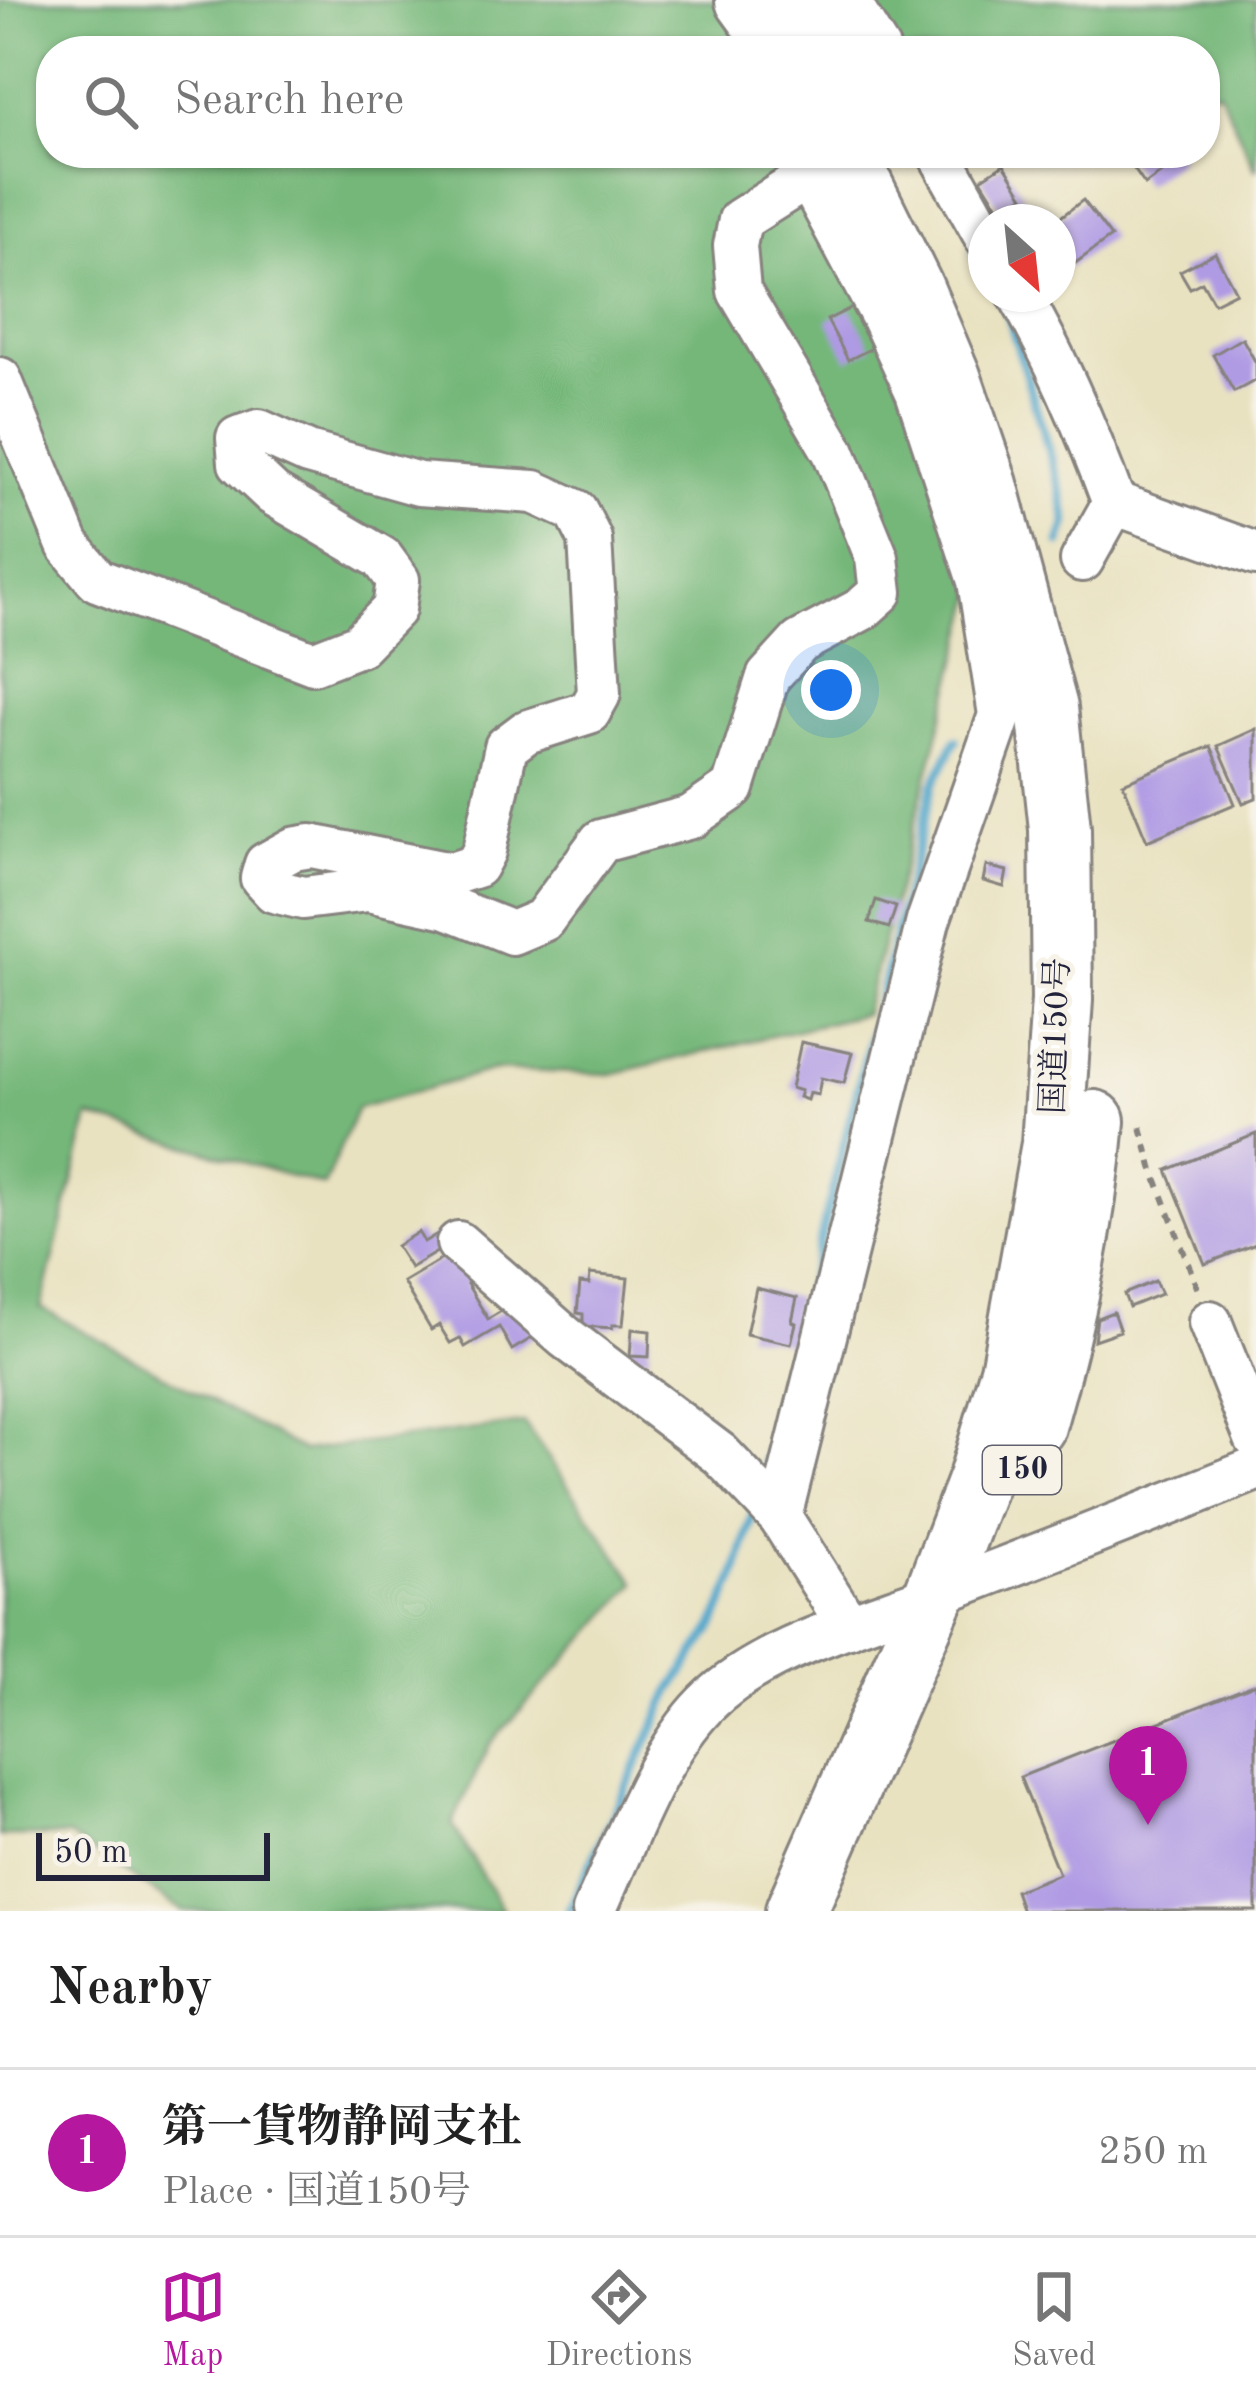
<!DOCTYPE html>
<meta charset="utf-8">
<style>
body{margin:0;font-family:"Old Standard TT","Noto Serif JP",serif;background:#f2f2f2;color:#222}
.compass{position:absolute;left:968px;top:204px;width:108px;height:108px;border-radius:50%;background:#fff;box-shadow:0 3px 9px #0004;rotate:153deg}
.scale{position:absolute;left:36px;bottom:30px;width:234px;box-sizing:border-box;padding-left:12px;border:6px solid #22223b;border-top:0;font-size:33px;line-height:42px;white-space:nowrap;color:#22223b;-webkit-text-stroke:9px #f7f3e8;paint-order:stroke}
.you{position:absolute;left:831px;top:690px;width:42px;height:42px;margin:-30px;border:9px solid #fff;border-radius:50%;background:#1a73e8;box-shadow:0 0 0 18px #1a73e833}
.badge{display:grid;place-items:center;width:78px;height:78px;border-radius:50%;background:#b5179e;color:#fff;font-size:39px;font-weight:700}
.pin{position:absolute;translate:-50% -99px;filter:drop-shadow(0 3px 6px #0008)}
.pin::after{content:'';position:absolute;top:63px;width:42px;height:36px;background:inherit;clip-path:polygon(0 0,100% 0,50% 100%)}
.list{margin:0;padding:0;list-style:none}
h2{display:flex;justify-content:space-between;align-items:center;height:156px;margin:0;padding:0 48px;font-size:51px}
h2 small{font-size:39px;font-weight:400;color:#767676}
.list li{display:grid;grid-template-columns:78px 1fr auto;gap:36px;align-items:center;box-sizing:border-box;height:168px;padding:0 48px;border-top:3px solid #e0e0e0}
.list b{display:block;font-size:45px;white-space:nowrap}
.list p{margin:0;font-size:39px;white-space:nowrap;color:#767676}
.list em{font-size:39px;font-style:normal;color:#767676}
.icon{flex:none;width:66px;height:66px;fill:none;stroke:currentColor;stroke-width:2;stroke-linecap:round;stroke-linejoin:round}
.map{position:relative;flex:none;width:1256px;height:1911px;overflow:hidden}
.search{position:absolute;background:#fff;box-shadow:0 3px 9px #0004;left:36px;right:36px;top:36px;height:132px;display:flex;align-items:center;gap:30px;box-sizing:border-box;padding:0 42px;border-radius:48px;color:#767676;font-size:45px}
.sheet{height:324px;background:#fff}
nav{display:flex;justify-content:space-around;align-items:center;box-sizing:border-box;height:168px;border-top:3px solid #e0e0e0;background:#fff;font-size:33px;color:#767676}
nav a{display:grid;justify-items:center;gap:6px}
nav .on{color:#b5179e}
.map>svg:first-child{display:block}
.forest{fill:#75b779;stroke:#4c6c5a;stroke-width:3}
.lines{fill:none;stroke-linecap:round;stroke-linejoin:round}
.stream{stroke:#4da5ca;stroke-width:9}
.building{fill:#af9ae4}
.minor-casing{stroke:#86827e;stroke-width:48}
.highway-casing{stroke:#86827e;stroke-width:66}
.path{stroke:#86827e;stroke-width:6;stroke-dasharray:9 9;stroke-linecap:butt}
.minor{stroke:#fff;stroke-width:42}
.highway{stroke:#fff;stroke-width:60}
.labels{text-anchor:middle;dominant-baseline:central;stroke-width:10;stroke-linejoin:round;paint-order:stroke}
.shield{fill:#f7f3e8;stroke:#62616f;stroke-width:3}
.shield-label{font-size:30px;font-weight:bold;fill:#22223b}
.street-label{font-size:33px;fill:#22223b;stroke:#f7f3e8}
</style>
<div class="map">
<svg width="1256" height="1911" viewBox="0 0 1256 1911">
<rect width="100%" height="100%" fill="#f7f3e8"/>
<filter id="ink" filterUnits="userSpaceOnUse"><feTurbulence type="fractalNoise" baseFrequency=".00833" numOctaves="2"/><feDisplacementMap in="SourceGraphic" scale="24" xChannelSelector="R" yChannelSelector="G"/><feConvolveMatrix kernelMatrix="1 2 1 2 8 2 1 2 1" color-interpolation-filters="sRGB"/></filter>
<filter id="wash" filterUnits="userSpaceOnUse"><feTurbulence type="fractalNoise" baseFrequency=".004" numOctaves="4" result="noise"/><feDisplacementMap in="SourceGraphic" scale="48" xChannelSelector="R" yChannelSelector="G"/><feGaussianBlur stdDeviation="2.7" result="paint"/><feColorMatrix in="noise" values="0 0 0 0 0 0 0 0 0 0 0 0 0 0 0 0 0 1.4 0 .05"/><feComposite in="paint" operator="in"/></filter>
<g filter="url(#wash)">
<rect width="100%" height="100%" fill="#e9e2c1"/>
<g class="forest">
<path d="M0,0H762L786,51H51V153H824L979,581L864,1014L611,1074L494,1070L357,1108L324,1186L89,1117L41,1308L303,1451L524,1423L636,1583L490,1744L452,1824L503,1911H183L69,1836H0Z"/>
<path d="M770,0H1256V171L1219,91L1205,92V51H795Z"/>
</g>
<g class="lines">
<g class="stream">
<path d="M974,249L986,271"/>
<path d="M998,294L1008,314L1060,488L1067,522L1060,543"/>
<path d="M762,1476L933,785L956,740"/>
<path d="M569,1911L670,1693L715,1624L735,1577L754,1510"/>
</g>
</g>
<g id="blocks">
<g class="building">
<path d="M1123,153H1178L1182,158L1145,185Z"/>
<path d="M1004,164L1024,196L1001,211L981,179Z"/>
<path d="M1083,200L1111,237L1070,267L1058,252V222H1054Z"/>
<path d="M1215,253L1236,292L1214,303L1202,282L1190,288L1180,271Z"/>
<path d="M851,308L872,348L848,360L827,320Z"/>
<path d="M1242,338L1256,363V380L1234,392L1213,355Z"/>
<path d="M1256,729V798L1243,803L1218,746Z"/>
<path d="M1211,746L1235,804L1147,841L1123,783Z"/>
<path d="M986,866L1007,871L1004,887L983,881Z"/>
<path d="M876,900L896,907L889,928L869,922Z"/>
<path d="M801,1042L852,1053L844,1083L821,1078L818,1095L809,1093L807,1100L799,1097L801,1091L791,1088Z"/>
<path d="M1256,1134V1244L1205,1264L1167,1170Z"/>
<path d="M444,1230L452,1243L410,1268L396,1246L418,1232L424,1242Z"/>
<path d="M459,1249L478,1277L467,1284L488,1319L515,1303L535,1336L512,1350L499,1327L465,1347L460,1338L450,1343L439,1325L431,1330L403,1282Z"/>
<path d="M590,1274L628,1278L623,1325H612V1328L583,1326V1314L577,1313L580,1283L589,1284Z"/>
<path d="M1155,1281L1161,1294L1129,1307L1124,1294Z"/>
<path d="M756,1288L797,1298L792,1321L796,1323L791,1344L746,1334Z"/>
<path d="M1113,1312L1120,1331L1094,1340L1097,1318Z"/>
<path d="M632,1329L650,1331L649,1357L630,1356Z"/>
<path d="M1256,1684V1911H1022L1015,1891L1059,1874L1020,1777Z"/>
</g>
</g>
</g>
<g filter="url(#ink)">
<use href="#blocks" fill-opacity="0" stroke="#86827e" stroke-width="3"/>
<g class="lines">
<g class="minor-casing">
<g id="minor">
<path d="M847,0L879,51"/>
<path d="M939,153L986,237"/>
<path d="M1019,294C1058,361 1087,430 1114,503"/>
<path d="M0,379L68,545L97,580L313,663L359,645L394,609L398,580L382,558L273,494L240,463L238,438L259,431L308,453L419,484L534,492L576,511L590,539L599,694L589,712L526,732L506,747L484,851L476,866L451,874L311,846L293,849L266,864L262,878L274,891L303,898L368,890L447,907L512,933L543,920L601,841L691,817L733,788L768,677L800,642L862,609L881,592L877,558L834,452L739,291L735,246L740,220L808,177"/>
<path d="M1082,560L1114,503L1256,554"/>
<path d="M458,1243L565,1337L720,1454L780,1517L849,1626"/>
<path d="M1210,1322L1256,1438"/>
<path d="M780,1517L928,921L1000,715L979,581L917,392L880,312L808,177L825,168"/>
<path d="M594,1911C624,1846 656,1755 706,1704C760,1649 862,1622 934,1595C1042,1554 1149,1512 1256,1469"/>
</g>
</g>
<g class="highway-casing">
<g id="highway">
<path d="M746,0L783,51"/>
<path d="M796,0L830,51"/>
<path d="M1035,1426C1064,1326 1085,1225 1094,1121"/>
<path d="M796,1911L935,1594L979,1478L1011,1371L1052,1144L1062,1000L1060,829L1047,708L987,485L950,377L913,289L846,153"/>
</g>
</g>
<path class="path" d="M1141,1127L1152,1167L1198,1290"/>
<use href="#minor" class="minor"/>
<use href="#highway" class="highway"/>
</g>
</g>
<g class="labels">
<rect class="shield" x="983" y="1446" width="78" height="48" rx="9"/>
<g class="shield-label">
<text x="1022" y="1470">150</text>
</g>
<g class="street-label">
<text transform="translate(1057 1036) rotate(-88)">国道150号</text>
</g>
</g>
</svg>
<svg class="compass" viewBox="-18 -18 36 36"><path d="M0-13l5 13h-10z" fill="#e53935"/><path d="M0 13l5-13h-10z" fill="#767676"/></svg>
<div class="scale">50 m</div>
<div class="you"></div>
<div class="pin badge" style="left:1148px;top:1825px">1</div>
<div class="search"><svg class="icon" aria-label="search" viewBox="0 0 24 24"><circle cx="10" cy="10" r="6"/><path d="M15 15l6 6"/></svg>Search here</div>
</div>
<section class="sheet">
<h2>Nearby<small></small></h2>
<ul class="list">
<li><span class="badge">1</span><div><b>第一貨物静岡支社</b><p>Place · 国道150号</p></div><em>250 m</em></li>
</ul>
</section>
<nav>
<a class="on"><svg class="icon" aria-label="map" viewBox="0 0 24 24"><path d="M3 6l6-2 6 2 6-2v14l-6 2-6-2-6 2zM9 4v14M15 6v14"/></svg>Map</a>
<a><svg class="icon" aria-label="directions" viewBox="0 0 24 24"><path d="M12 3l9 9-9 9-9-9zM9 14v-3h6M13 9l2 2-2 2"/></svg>Directions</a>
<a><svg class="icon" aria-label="saved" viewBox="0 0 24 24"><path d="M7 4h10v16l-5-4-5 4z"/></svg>Saved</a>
</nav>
